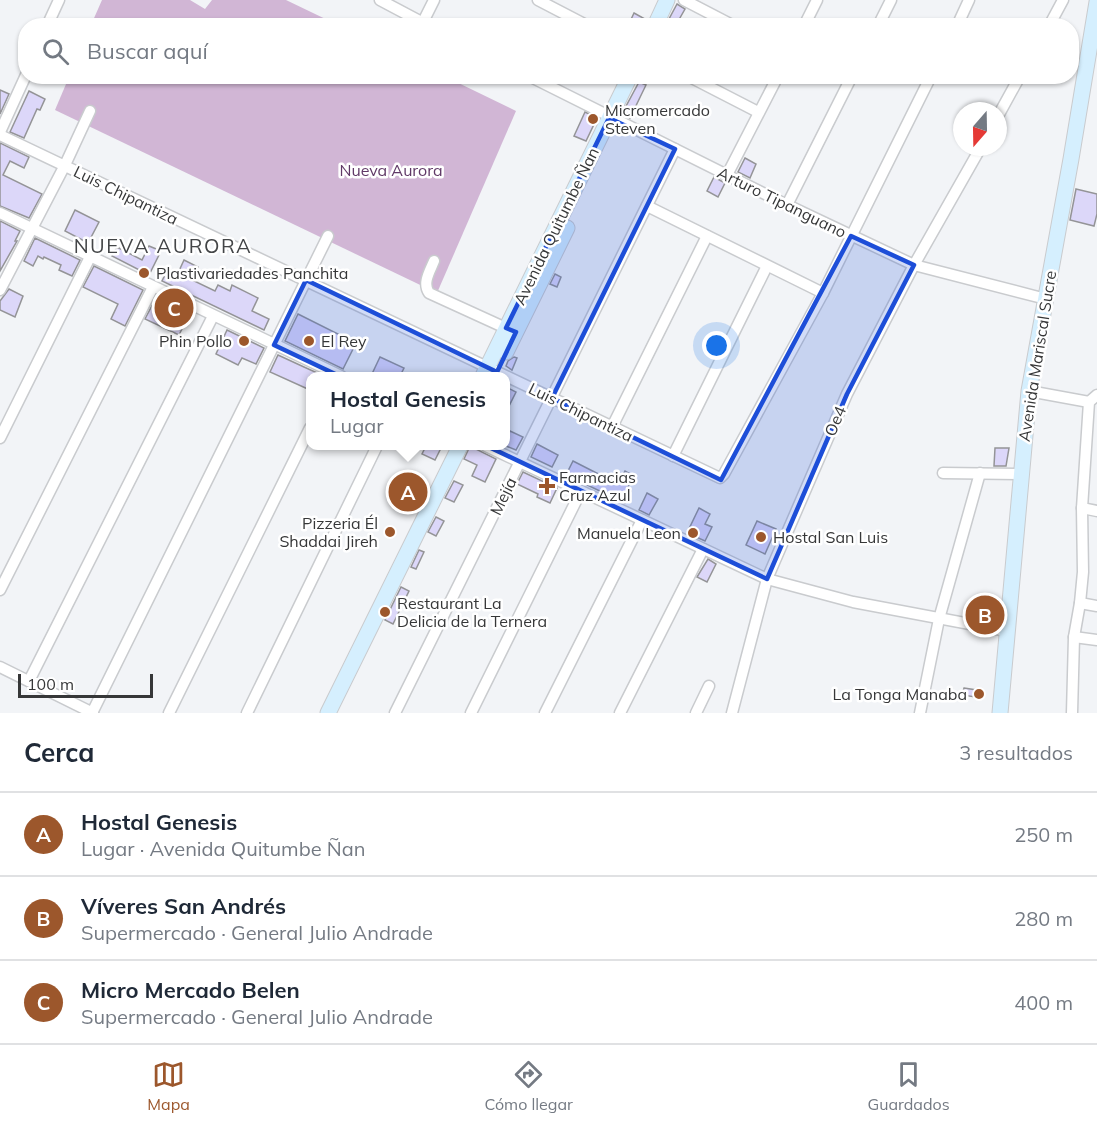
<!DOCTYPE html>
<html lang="es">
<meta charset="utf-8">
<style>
body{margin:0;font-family:Mulish,sans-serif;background:#f2f2f3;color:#1f2937}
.compass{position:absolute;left:953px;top:102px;width:54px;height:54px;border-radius:50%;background:#fff;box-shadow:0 2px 4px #0004;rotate:200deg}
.scale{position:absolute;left:18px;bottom:15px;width:135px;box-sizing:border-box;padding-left:6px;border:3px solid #363738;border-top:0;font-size:16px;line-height:21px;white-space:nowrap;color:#363738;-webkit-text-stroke:4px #fff;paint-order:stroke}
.you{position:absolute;left:717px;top:346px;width:21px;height:21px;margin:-15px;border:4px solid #fff;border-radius:50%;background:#1a73e8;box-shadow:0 0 0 9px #1a73e833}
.badge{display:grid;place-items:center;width:39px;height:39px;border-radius:50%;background:#9c572c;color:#fff;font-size:20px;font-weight:700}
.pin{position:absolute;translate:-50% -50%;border:3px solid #fff;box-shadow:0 2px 6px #0006}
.popup{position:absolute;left:306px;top:372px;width:204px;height:78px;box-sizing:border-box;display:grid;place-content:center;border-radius:12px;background:#fff;filter:drop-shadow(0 2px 4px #0005);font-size:20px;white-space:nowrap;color:#747a83}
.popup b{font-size:22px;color:#1f2937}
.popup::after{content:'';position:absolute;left:50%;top:100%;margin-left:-12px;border:12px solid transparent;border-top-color:#fff}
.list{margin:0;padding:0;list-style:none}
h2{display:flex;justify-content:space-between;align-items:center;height:78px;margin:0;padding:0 24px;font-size:26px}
h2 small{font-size:20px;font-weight:400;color:#747a83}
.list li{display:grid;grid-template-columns:39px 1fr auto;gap:18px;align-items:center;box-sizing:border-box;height:84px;padding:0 24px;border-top:2px solid #e0e1e3}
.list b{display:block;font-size:22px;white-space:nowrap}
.list p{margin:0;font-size:20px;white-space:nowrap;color:#747a83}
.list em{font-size:20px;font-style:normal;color:#747a83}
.icon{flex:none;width:33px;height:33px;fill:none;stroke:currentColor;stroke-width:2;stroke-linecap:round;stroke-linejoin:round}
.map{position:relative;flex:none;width:1097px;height:713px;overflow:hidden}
.search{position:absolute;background:#fff;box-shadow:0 2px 4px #0004;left:18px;right:18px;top:18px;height:66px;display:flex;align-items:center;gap:15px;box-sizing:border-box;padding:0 21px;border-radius:24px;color:#747a83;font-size:22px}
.sheet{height:330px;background:#fff}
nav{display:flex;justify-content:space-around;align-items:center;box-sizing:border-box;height:84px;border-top:2px solid #e0e1e3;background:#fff;font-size:16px;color:#747a83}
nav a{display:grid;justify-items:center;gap:3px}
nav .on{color:#9c572c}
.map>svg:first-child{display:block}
.green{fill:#d1b6d5}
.building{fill:#dcd7f9;stroke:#949497;stroke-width:1.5}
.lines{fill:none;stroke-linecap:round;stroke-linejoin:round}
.street-casing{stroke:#c9cbce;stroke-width:13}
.secondary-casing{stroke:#c9cbce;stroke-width:17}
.street{stroke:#fff;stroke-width:10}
.secondary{stroke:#d5effe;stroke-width:15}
.marked{fill:#1d4ed8;fill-opacity:0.2;stroke:#1d4ed8;stroke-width:4.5;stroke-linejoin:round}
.poi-dot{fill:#9c572c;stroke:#fff;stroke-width:2}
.labels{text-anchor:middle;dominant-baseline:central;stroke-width:5;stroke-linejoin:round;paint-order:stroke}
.poi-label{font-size:16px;fill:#363738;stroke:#fff;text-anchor:start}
.park-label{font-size:16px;fill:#603967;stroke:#fff}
.street-label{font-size:16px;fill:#363738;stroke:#fff}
.quarter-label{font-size:20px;letter-spacing:1.5px;fill:#434547;stroke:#fff}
</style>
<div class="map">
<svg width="1097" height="713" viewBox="0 0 1097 713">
<rect width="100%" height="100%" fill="#f2f4f7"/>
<g class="green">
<path d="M102,0H190L205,9L212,0H286L338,25H91Z"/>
<path d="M444,76L516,111L437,293L55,110L69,77Z"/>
</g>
<g class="building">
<path d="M677,4L685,9L677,23L669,19Z"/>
<path d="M634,13L645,19L642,26H628Z"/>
<path d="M639,82L646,85L630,118L624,110Z"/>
<path d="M0,90L9,94L0,114Z"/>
<path d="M29,91L45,99L40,110L37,109L24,138L10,132Z"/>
<path d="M585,112L597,118L586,141L574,136Z"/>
<path d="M0,143L29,157L24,168L10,161L3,175L42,194L29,218L0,206Z"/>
<path d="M745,158L756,164L750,178L738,172Z"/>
<path d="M714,177L725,183L718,197L707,191Z"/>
<path d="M1076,189L1097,194V214L1094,226L1070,220Z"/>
<path d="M75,210L99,222L88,243L65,231Z"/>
<path d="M0,221L20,231L15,241H17L0,271Z"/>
<path d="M35,238L80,260L72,276L59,270L61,265L44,257L43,259L38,256L33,266L24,261Z"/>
<path d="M149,246L161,251L149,275L112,256L117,247L142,260Z"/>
<path d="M184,260L198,267L192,280L215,291L218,285L230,291L232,285L258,298L252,311L269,319L264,330L162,281L168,269L178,273Z"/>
<path d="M94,266L143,290L125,326L111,319L118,304L83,287Z"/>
<path d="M555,274L561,277L557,287L550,284Z"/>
<path d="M9,289L23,296L15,317L0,310V301Z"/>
<path d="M157,296L190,312L179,335L145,319Z"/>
<path d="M298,314L356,343L343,369L285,341Z"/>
<path d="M227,330L264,348L256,364L242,358L238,365L216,354Z"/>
<path d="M278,355L304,367L324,376H310V390L270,372Z"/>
<path d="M380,357L404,368L400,376H371Z"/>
<path d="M514,357L517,358L512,370L506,366L508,361Z"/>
<path d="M506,387L516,392L506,412Z"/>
<path d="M510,431L523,437L516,450L506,446V440Z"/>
<path d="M537,444L558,455L552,467L531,457Z"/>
<path d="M426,446H442L435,460L422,454Z"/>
<path d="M470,446L496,459L485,482L472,476L477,465L464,459Z"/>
<path d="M995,448H1009L1006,466H994Z"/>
<path d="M573,461L618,484L625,471L634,476L627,489L631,491L625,503L566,475Z"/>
<path d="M523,472L557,488L550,503L537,497L538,494L517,484Z"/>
<path d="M401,475L425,487L414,510L390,497Z"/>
<path d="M454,481L463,485L454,502L445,498Z"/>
<path d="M647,493L658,499L649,515L639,510Z"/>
<path d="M699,508L710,514L705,524L712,527L705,541L687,533Z"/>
<path d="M436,517L444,521L436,536L428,532Z"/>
<path d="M757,521L776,529L765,554L746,545Z"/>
<path d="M419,550L424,552L416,569L411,567Z"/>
<path d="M708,559L716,564L707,582L697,577Z"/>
<path d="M401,587L409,591L393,624L385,620Z"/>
<path d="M981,608L991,610L990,620L979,618Z"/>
<path d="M964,688L983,691L982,698L962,695Z"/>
</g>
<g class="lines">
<g class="street-casing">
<g id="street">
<path d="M380,0L429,26"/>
<path d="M538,0L588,26"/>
<path d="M684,0L734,26"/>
<path d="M423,22L434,0"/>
<path d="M47,26L59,0"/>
<path d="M804,26L817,0"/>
<path d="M878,26L891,0"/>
<path d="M957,26L969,0"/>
<path d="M1049,26L1063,0"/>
<path d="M529,76L787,205L914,265L1046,299"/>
<path d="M688,76L758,112"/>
<path d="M998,116L1020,76"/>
<path d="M0,132L26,75"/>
<path d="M0,135L720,478L724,474L823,293L931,76"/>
<path d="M727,175L778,76"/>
<path d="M787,205L852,76"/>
<path d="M647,206L823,293"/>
<path d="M0,213L341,376"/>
<path d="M434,261C430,271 422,283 429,293L510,330"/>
<path d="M0,290L65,165L90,111"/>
<path d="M1029,391L1089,402"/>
<path d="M612,427L707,236"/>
<path d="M0,438L90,257"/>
<path d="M486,446L767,579L853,602L1007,631"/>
<path d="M673,456L767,266"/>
<path d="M943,473L1020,474"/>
<path d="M1082,508L1097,511"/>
<path d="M0,590L153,287"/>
<path d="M1080,603L1097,606"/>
<path d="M1074,637L1097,640"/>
<path d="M0,667L93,713"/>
<path d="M29,681L213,316"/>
<path d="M92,713L328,236"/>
<path d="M169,713L310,428"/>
<path d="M247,713L377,446"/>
<path d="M395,713L675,149"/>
<path d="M471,713L581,491"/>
<path d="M545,713L642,520"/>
<path d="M620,713L703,549"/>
<path d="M696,713L709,686"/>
<path d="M732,713L767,579L847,394L914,265L981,147"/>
<path d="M920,713L939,619L980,473"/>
<path d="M1072,713L1074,637L1080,603L1083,572L1082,508L1089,402L1097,395"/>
</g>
</g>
<g class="secondary-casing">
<g id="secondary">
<path d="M655,26L667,0"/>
<path d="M506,352L567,228"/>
<path d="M483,376L630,76"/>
<path d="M328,713L460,446"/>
<path d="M1000,713L1029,391L1071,159L1097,2"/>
</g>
</g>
<use href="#street" class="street"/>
<use href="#secondary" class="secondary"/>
</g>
<path class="marked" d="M609,118L675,149L552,398L721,480L851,236L914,265L847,394L767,579L274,345L306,280L497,372L516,332L506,328Z"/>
<g class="poi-dot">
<circle cx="593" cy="119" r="6"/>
<circle cx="144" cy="273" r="6"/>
<circle cx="244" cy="341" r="6"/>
<circle cx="309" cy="341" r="6"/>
<path d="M544 477h6v6h6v6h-6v6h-6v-6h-6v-6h6z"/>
<circle cx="390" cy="532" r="6"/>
<circle cx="693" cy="533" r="6"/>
<circle cx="761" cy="537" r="6"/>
<circle cx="385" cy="612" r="6"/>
<circle cx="979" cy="694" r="6"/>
</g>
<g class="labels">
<g class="poi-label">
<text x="605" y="110">Micromercado<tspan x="605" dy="18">Steven</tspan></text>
<text x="156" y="273">Plastivariedades Panchita</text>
<text x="232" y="341" text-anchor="end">Phin Pollo</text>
<text x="321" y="341">El Rey</text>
<text x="559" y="477">Farmacias<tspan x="559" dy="18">Cruz Azul</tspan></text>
<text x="378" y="523" text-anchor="end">Pizzeria Él<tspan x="378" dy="18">Shaddai Jireh</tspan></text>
<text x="681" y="533" text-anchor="end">Manuela Leon</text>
<text x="773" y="537">Hostal San Luis</text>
<text x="397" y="603">Restaurant La<tspan x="397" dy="18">Delicia de la Ternera</tspan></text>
<text x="967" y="694" text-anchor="end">La Tonga Manaba</text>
</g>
<g class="park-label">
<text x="391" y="170">Nueva Aurora</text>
</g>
<g class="street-label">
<text transform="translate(126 195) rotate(26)">Luis Chipantiza</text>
<text transform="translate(782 202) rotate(26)">Arturo Tipanguano</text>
<text transform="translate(556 226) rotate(-64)">Avenida Quitumbe Ñan</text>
<text transform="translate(1037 356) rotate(-81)">Avenida Mariscal Sucre</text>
<text transform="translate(581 412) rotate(26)">Luis Chipantiza</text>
<text transform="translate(835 421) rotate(-67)">Oe4</text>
<text transform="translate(503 496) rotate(-64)">Mejía</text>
</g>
<g class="quarter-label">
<text x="163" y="245">NUEVA AURORA</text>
</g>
</g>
</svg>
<svg class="compass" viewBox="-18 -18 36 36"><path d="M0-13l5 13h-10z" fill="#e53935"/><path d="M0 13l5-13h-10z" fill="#747a83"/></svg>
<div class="scale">100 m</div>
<div class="you"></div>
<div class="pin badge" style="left:408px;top:492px">A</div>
<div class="popup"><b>Hostal Genesis</b>Lugar</div>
<div class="pin badge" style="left:985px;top:615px">B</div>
<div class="pin badge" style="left:174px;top:308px">C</div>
<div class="search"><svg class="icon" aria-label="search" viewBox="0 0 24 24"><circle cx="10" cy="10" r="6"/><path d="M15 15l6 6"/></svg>Buscar aquí</div>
</div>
<section class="sheet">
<h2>Cerca<small>3 resultados</small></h2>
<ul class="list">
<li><span class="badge">A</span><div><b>Hostal Genesis</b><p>Lugar · Avenida Quitumbe Ñan</p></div><em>250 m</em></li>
<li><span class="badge">B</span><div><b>Víveres San Andrés</b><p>Supermercado · General Julio Andrade</p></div><em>280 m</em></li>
<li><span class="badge">C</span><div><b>Micro Mercado Belen</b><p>Supermercado · General Julio Andrade</p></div><em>400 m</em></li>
</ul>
</section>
<nav>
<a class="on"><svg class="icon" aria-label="map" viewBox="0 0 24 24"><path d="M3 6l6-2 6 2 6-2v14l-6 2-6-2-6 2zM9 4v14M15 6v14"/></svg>Mapa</a>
<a><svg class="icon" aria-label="directions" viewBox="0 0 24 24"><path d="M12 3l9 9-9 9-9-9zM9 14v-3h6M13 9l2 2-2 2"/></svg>Cómo llegar</a>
<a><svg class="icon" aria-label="saved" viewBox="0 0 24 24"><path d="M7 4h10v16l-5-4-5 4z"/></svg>Guardados</a>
</nav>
